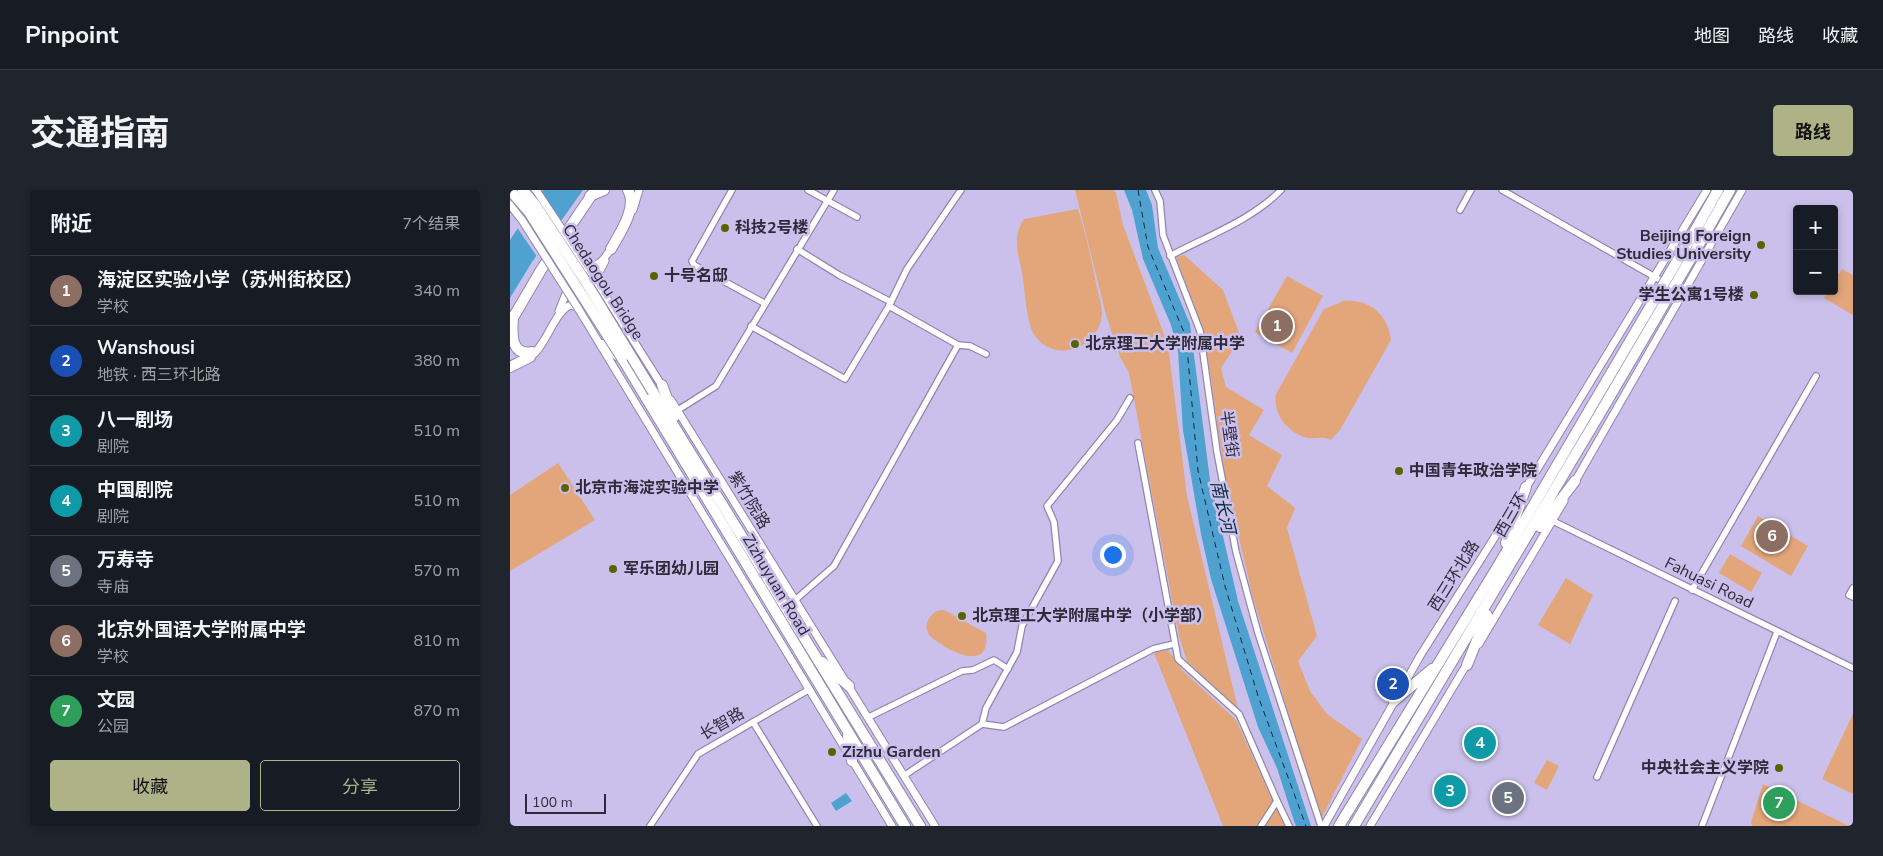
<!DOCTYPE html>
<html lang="zh">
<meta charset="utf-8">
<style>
body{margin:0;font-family:"Nunito Sans","Noto Sans SC",sans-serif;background:#20242c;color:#f1f3f6}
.controls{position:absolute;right:15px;top:15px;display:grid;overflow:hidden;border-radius:5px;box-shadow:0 2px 8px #0003}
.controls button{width:45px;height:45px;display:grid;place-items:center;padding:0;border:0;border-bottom:1px solid #363941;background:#171b24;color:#f1f3f6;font:25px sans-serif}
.scale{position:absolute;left:15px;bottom:12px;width:81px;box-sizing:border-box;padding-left:5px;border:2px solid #2e2a3a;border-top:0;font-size:14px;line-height:18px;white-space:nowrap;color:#2e2a3a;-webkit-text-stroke:4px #cac0eb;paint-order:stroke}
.you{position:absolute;left:602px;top:364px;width:18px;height:18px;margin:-12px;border:4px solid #fff;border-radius:50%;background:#1a73e8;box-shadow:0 0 0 8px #1a73e833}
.badge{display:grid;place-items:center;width:32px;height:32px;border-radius:50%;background:#adb287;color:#fff;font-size:16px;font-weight:700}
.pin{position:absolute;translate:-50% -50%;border:2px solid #fff;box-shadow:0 1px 5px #0006}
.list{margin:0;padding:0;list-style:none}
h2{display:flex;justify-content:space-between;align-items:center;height:65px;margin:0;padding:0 20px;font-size:21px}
h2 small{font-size:16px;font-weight:400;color:#9ea1a6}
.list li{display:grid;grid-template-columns:32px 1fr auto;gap:15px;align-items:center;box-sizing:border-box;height:70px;padding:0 20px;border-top:1px solid #363941}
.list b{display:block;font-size:19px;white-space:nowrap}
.list p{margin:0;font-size:16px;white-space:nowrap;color:#9ea1a6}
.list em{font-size:16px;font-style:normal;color:#9ea1a6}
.actions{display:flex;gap:10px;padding:15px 20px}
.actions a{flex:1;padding:11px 0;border:1px solid #adb287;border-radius:5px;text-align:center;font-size:18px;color:#adb287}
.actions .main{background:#adb287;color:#111}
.map{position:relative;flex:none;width:1343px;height:636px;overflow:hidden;border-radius:5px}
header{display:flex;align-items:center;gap:30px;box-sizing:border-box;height:70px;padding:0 25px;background:#171b24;border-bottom:1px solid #363941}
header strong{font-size:24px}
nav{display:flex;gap:28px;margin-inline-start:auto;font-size:18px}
.intro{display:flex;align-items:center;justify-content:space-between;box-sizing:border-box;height:120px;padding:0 30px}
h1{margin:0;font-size:35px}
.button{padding:12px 22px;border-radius:5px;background:#adb287;color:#111;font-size:18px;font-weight:700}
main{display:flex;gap:30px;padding:0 30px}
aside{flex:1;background:#171b24;border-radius:5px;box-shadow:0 2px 8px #0003}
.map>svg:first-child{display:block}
.green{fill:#e3a67b}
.water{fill:#4fa2d0}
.pier{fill:#cac0eb}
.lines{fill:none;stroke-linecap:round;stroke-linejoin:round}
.ferry{stroke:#072d40;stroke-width:1;stroke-dasharray:6 5;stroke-linecap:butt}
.minor-casing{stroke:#9086af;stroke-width:8}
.tertiary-casing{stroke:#9086af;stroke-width:9}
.trunk-casing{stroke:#9086af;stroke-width:12}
.minor{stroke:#fff;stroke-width:5.5}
.tertiary{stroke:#fff;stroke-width:7}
.trunk{stroke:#fff;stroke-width:10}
.tertiary-bridge-casing{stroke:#9086af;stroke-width:9;stroke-linecap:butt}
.trunk-bridge-casing{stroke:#9086af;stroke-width:12;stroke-linecap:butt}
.tertiary-bridge{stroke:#fff;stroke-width:7}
.trunk-bridge{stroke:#fff;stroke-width:10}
.poi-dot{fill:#5a6300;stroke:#cac0eb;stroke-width:2}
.labels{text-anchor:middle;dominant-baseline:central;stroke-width:5;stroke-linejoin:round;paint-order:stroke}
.poi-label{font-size:16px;font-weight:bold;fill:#2e2a3a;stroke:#cac0eb;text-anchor:start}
.street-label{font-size:16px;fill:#2e2a3a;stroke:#cac0eb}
.water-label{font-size:18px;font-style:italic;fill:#072d40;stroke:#cac0eb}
</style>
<header>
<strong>Pinpoint</strong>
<nav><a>地图</a><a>路线</a><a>收藏</a></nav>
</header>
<div class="intro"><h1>交通指南</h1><a class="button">路线</a></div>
<main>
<aside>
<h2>附近<small>7个结果</small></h2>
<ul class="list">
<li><span class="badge" style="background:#8d6e63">1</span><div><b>海淀区实验小学（苏州街校区）</b><p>学校</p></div><em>340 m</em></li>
<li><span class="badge" style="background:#1a4fb4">2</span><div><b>Wanshousi</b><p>地铁 · 西三环北路</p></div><em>380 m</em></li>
<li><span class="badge" style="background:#0f9aa8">3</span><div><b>八一剧场</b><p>剧院</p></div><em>510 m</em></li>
<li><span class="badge" style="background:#0f9aa8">4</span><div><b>中国剧院</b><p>剧院</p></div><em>510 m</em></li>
<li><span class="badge" style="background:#6b7280">5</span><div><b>万寿寺</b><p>寺庙</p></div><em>570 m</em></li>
<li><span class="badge" style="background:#8d6e63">6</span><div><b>北京外国语大学附属中学</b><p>学校</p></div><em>810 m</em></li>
<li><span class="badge" style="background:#2e9e5b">7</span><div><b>文园</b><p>公园</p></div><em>870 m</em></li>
</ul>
<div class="actions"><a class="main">收藏</a><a>分享</a></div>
</aside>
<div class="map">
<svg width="1343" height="636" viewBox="0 0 1343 636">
<rect width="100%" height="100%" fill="#cac0eb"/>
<g class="green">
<path d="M565,0H603L606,3L613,35L658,155L677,306L728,519L677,471L669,446L619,183L610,167L596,125Z"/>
<path d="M568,19C576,43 581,68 586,93C588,103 592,114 592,123C591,157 546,175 525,146C516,133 515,99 512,83C508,63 502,46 514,29Z"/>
<path d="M674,65L713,100L731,148L711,178L716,197L754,220L739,245L772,265L757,296L785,318L777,338L807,446L788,471L800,501L817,524L852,549L811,629L743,408L716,292L694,142L666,67Z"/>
<path d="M1332,79L1343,85V125L1314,108L1318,101H1324V91Z"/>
<path d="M777,86L813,106L782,163L745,142Z"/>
<path d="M834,111C860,109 878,125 881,150L830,240L821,250C814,246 806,249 798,248C779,244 762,224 766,204L814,119Z"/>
<path d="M48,273L85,330L0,381V305Z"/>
<path d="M1248,326L1298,356L1281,386L1231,356Z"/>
<path d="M1220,364L1252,383L1241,402L1209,383Z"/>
<path d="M1056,388L1083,405L1060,454L1028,435Z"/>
<path d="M434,420L476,443C481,485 435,460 419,445L416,436C419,426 424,420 434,420Z"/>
<path d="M658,460L673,481L726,530L775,636H713L644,463Z"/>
<path d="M1343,524V604L1312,589Z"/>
<path d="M1037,570L1049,576L1037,600L1024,593Z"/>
<path d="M1253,594L1339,636H1242L1241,632Z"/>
</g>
<g class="water">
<path d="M33,0H73L22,72L0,108V50Z"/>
<path d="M614,0H636L642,15L648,58L680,134L700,290L728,411L801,636H786L784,631L767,578L748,537L701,389L691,344L673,240L668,161L661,135L633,69L622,20Z"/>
<path d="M336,603L342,611L326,621L321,613Z"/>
</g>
<path class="pier" d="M30,1L53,33L28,68L6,36Z"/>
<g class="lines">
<path class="ferry" d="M628,0L638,57L676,147L688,281L715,396L748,506L796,636"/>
<g class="minor-casing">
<g id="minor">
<path d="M222,0L182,71L184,75L254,113"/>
<path d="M298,0L347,27"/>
<path d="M645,0L650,11L653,45L690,141L707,262L726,362L748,443L811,636"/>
<path d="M992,0L1173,103"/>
<path d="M950,20L961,0"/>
<path d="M287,59L329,85L381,112"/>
<path d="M660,66C697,46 742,30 771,0"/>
<path d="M379,116L397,79L451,0"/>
<path d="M241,136L335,189L379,116L448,155L324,376L284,411"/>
<path d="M448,155L460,156L476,164"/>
<path d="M168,220L206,196L324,0"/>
<path d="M628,253L668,469L729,524L767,611"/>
<path d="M1043,331L1343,478"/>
<path d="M1343,398L1339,405L1343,407"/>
<path d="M1182,400L1306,186"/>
<path d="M359,527L452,481L463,480L484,470L498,479"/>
<path d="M243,532L307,636"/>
<path d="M472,534L476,518L507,462L512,436L548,371L544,332L537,316L607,230L620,208"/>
<path d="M395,585L472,534L494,537L643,459L664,454"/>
<path d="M1087,587L1165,411"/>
<path d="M140,636L188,564L298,500"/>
<path d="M751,636L767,611L779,636"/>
<path d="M1192,636L1267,442"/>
</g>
</g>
<g class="tertiary-casing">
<g id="tertiary">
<path d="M123,20L129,0"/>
<path d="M101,59L92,71L79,80L154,199"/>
<path d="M85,90L95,71"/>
<path d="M49,121L57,101"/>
<path d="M20,167C37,156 45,118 62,115L68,118L382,636"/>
<path d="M161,210L425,636"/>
<path d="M1063,295L1232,0"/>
<path d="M1014,301L1197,0"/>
<path d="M969,454L1054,311"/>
<path d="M814,636L910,466L1008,310"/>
<path d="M860,636L958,472"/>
</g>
</g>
<g class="trunk-casing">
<g id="trunk">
<path d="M80,6L94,0"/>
<path d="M1186,39L1208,0"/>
<path d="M1195,44L1220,0"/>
<path d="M101,59C110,43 128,17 118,0"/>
<path d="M3,126C2,143 0,166 22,162"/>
<path d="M0,133L31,80L85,0"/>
<path d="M92,155L112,168L395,636"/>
<path d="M0,177L20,167"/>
<path d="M152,195L164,227"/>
<path d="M143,202L410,636"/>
<path d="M1030,337L1065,291"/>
<path d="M996,353L1016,297"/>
<path d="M312,472L339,496"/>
<path d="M957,475L977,425"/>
<path d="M884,511L922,479"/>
<path d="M338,546L342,571"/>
<path d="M829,636L988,376L1080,219"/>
<path d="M844,636L1089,225"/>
</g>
</g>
<use href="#minor" class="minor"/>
<use href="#tertiary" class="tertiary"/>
<use href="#trunk" class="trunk"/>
<g class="tertiary-bridge-casing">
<g id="tertiary-bridge">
<path d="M26,0L79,80"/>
<path d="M0,15L12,30L68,118"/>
</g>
</g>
<g class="trunk-bridge-casing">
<g id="trunk-bridge">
<path d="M0,0L19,22L112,168"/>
<path d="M13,0L26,16L74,89L143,202"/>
<path d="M1080,219L1186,39"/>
<path d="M1089,225L1195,44"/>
</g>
</g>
<use href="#tertiary-bridge" class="tertiary-bridge"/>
<use href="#trunk-bridge" class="trunk-bridge"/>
</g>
<g class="poi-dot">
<circle cx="215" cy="38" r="5"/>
<circle cx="1251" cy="55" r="5"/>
<circle cx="144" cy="86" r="5"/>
<circle cx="1244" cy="105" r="5"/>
<circle cx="565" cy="154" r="5"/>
<circle cx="889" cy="281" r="5"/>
<circle cx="55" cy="298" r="5"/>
<circle cx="103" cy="379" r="5"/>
<circle cx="452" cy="426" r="5"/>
<circle cx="322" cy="562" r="5"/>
<circle cx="1269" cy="578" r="5"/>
</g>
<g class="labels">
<g class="poi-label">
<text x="225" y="38">科技2号楼</text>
<text x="1241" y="46" text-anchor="end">Beijing Foreign<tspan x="1241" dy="18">Studies University</tspan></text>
<text x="154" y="86">十号名邸</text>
<text x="1234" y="105" text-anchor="end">学生公寓1号楼</text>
<text x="575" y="154">北京理工大学附属中学</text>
<text x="899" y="281">中国青年政治学院</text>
<text x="65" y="298">北京市海淀实验中学</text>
<text x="113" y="379">军乐团幼儿园</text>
<text x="462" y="426">北京理工大学附属中学（小学部）</text>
<text x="332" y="562">Zizhu Garden</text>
<text x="1259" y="578" text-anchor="end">中央社会主义学院</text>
</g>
<g class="street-label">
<text transform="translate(93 92) rotate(57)">Chedaogou Bridge</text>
<text transform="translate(719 244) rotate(82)">半壁街</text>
<text transform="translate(239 310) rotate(59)">紫竹院路</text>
<text transform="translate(1001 325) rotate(-60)">西三环</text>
<text transform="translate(944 386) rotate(-58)">西三环北路</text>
<text transform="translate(1199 393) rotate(26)">Fahuasi Road</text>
<text transform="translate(266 395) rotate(59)">Zizhuyuan Road</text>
<text transform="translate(212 534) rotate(-30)">长智路</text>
</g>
<g class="water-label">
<text transform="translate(713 317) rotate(77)">南长河</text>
</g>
</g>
</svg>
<div class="controls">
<button>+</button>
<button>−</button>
</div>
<div class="scale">100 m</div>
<div class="you"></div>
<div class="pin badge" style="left:767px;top:136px;background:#8d6e63">1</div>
<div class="pin badge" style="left:883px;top:494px;background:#1a4fb4">2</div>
<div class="pin badge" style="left:940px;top:601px;background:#0f9aa8">3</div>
<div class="pin badge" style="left:970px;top:553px;background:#0f9aa8">4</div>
<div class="pin badge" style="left:998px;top:608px;background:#6b7280">5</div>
<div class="pin badge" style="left:1262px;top:346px;background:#8d6e63">6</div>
<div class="pin badge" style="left:1269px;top:613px;background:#2e9e5b">7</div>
</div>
</main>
